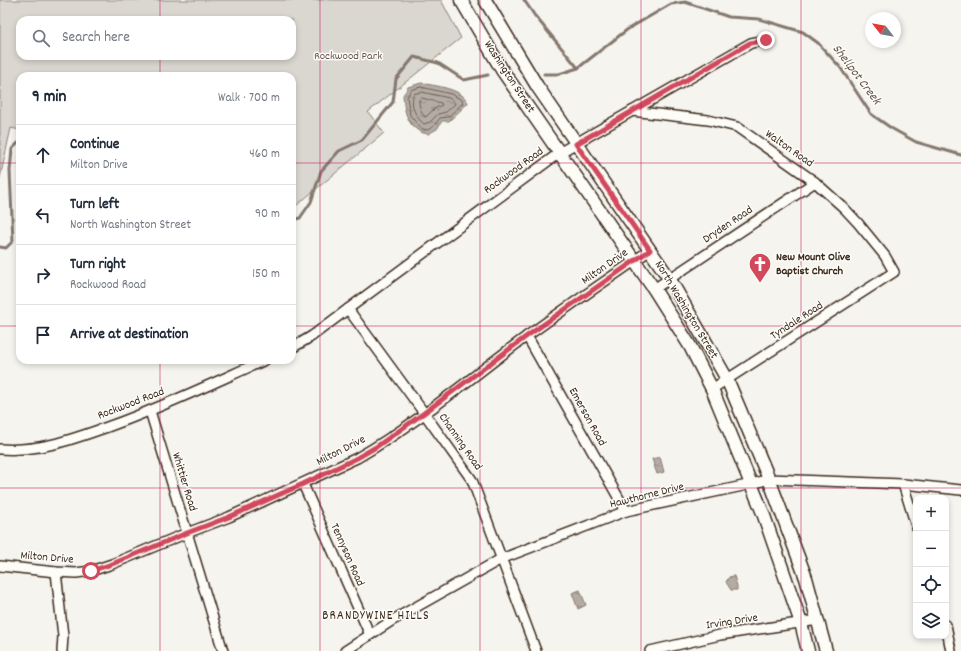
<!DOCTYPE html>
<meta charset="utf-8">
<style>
body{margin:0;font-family:Dekko,sans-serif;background:#f6f6f7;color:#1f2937}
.controls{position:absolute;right:12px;bottom:12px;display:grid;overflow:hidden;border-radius:8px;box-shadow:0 2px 6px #0003}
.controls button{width:36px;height:36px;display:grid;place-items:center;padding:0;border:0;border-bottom:1px solid #e0e1e3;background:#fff;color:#1f2937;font:20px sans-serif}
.compass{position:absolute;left:865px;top:12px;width:36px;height:36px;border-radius:50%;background:#fff;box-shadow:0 2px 6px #0003;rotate:301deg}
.stop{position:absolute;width:12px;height:12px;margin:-9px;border:3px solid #d1495b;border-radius:50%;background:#fff}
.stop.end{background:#d1495b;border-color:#fff;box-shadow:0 1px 4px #0008}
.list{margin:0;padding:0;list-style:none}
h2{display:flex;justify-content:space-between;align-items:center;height:52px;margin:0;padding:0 16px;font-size:17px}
h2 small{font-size:13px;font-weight:400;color:#747a83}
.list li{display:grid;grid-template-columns:26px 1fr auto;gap:12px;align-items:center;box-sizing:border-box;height:60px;padding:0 16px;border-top:1px solid #e0e1e3}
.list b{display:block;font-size:15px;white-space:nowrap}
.list p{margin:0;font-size:13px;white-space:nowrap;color:#747a83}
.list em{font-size:13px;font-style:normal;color:#747a83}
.icon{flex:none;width:22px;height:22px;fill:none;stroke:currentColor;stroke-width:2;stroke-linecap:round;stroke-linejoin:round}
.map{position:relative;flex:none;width:961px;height:651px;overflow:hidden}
.search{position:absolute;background:#fff;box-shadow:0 2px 6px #0003;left:16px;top:16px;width:280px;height:44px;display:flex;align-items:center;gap:10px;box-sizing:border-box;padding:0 14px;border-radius:12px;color:#747a83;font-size:15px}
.panel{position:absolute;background:#fff;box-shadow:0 2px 6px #0003;left:16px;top:72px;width:280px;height:292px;border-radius:12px}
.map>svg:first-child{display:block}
.park{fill:#dad6d0;stroke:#8a8077;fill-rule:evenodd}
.water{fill:url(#water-ripples);stroke:#84786e}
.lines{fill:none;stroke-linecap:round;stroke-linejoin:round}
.shore{stroke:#6b5e54;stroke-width:1}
.stream{stroke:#84786e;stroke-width:3}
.street-casing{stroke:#3b2a1e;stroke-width:12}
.secondary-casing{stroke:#3b2a1e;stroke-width:15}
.street{stroke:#fdfcf7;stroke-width:9}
.secondary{stroke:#fdfcf7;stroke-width:12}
.route{stroke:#d1495b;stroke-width:5}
.grid{fill:none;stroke:#c2185b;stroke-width:1;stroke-opacity:0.55}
.labels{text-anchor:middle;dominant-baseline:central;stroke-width:3;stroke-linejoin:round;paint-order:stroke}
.park-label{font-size:12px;fill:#63554a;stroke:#fdfcf7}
.street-label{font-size:12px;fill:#3b2a1e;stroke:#fdfcf7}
.poi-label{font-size:12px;font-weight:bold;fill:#3b2a1e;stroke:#fdfcf7;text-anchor:start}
.water-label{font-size:13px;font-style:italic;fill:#65584d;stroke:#fdfcf7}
.neighbourhood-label{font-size:13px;letter-spacing:1px;fill:#3b2a1e;stroke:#fdfcf7}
</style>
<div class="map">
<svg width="961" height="651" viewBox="0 0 961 651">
<defs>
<pattern id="water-ripples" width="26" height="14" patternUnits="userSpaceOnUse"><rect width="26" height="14" fill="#b4aca4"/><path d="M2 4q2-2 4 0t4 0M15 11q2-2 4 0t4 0" fill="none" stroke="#948c85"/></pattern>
</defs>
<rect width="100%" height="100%" fill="#f5f4ee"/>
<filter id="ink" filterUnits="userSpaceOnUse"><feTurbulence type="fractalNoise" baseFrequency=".025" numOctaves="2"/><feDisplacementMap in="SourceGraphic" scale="8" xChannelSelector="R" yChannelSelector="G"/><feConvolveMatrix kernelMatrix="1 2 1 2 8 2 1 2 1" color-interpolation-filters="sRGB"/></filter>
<g filter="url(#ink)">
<path class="park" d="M0,0H441L461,38L368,112L384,133L292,209V76H20V130L11,128L0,178ZM20,20H292V56H20Z"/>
<g class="water">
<path d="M421,83C435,86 462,88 468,103L449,121H442L437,129L428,134C413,132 406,119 404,105C404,102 403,98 403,95C404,93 407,90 408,87Z"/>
<path d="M660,457L664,472L657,474L652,459Z"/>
<path d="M734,576L737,586V590H731L726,582L729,577Z"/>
<path d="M580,590L586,605L578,609L572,593Z"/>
</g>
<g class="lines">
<g class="shore">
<path d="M421,87L451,94L462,100L463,103L448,117L440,118L434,126L428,130L423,129L418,125L410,115L407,97L411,90Z"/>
<path d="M422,92L449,98L454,102L455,104L446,112L438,114L430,122L424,124C416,118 409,104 414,94Z"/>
<path d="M422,98L441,103L442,105L434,109L427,116L425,117C421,112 419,107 419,100Z"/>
</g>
<g class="stream">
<path d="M524,0L535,16L578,68L628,29L671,4L685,2L729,17L759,19L803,32L818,43L840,67L871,114L891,128L916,142L961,155"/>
<path d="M544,74H559L578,68"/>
<path d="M292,220L300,218L311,202L321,171L339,151L362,140L393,102L396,79L414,57L438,63L464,80L488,75"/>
<path d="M0,247L6,248L13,241L10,171L12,149L18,143L20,144"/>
</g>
<g class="street-casing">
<g id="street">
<path d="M632,111L708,120L737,127L815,182L844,208L858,223L885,256L894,272L712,389"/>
<path d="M654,289L815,182"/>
<path d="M348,309L424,413L472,480L536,651"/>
<path d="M527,336L626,511"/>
<path d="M292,348L312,336L348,309L559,153L751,43L766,40"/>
<path d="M150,411L223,651"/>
<path d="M0,449C40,452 73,439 110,426C163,407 213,383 265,360"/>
<path d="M303,484L370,635"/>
<path d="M903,484L916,526"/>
<path d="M0,566L56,572L76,573L91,571L112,564L187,533L229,517L357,458C411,427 461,386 511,348C556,314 603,283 650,250"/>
<path d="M56,572L63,636L62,651"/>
<path d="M946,625L951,651"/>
<path d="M345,651L393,620L501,559L626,511L752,484L769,479L903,484L961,490"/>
<path d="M650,651L720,635L818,620"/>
</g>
</g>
<g class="secondary-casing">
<g id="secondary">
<path d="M461,0L502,70L654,289L690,346L712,389L763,513L801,623L808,651"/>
<path d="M485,0L537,86L669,278L727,379L769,479L806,578L826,651"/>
</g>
</g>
<use href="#street" class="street"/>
<use href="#secondary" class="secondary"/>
</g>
</g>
<g class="lines" filter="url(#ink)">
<path class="route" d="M91,571L112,564L187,533L229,517L303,484L357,458L376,447L424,413L527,336L650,250L576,144L750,43L766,40"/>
</g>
<path class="grid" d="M160,0V20M320,0V651M480,0V651M641,0V651M801,0V651M160,56V76M0,163H20M292,163H961M0,326H20M292,326H961M160,360V651M0,488H961"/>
<defs>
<g id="church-pin" transform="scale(1.15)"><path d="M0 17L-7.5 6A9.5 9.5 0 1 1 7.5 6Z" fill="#d1495b" stroke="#fdfcf7"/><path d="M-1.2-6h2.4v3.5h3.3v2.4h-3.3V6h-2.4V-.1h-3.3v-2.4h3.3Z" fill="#fff"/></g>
</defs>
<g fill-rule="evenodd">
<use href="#church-pin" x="760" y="264"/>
</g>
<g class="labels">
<g class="park-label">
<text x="348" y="56">Rockwood Park</text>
</g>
<g class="street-label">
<text transform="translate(509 77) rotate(57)">Washington Street</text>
<text transform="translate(789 149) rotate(35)">Walton Road</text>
<text transform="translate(514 171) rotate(-36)">Rockwood Road</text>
<text transform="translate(728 225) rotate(-34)">Dryden Road</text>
<text transform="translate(605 267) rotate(-35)">Milton Drive</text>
<text transform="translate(686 310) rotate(59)">North Washington Street</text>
<text transform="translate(797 321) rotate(-33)">Tyndale Road</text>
<text transform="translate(131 404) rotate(-21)">Rockwood Road</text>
<text transform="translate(587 417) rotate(61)">Emerson Road</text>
<text transform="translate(460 442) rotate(55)">Channing Road</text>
<text transform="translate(341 451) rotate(-27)">Milton Drive</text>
<text transform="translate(184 482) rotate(73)">Whittier Road</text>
<text transform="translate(647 496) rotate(-14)">Hawthorne Drive</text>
<text transform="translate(347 555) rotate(66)">Tennyson Road</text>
<text transform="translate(47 558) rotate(5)">Milton Drive</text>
<text transform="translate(732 622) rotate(-9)">Irving Drive</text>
</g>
<g class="poi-label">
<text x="776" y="257">New Mount Olive<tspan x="776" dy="14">Baptist Church</tspan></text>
</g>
<g class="water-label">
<text transform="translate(856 75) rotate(53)">Shellpot Creek</text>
</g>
<g class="neighbourhood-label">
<text x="376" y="616">BRANDYWINE HILLS</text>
</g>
</g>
</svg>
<div class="controls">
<button>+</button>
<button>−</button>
<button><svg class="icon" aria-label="locate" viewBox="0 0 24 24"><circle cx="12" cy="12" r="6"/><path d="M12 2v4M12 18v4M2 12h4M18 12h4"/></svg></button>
<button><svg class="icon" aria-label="layers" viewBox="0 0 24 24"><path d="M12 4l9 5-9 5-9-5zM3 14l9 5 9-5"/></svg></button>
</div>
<svg class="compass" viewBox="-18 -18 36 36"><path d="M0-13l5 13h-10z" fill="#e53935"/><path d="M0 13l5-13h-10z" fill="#747a83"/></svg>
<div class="stop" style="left:91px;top:571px"></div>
<div class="stop end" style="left:766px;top:40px"></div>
<div class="search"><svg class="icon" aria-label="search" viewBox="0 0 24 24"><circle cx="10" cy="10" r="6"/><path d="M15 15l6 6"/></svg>Search here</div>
<section class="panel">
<h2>9 min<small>Walk · 700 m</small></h2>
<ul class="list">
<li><svg class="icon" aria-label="ahead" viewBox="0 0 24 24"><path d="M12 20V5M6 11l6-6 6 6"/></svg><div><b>Continue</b><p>Milton Drive</p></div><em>460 m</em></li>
<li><svg class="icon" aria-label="left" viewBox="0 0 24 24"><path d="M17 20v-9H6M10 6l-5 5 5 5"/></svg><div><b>Turn left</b><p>North Washington Street</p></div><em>90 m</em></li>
<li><svg class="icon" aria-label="right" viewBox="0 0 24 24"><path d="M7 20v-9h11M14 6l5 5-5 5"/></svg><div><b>Turn right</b><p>Rockwood Road</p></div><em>150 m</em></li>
<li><svg class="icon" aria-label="arrive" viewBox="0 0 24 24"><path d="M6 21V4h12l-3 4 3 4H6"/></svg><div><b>Arrive at destination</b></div></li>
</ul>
</section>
</div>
